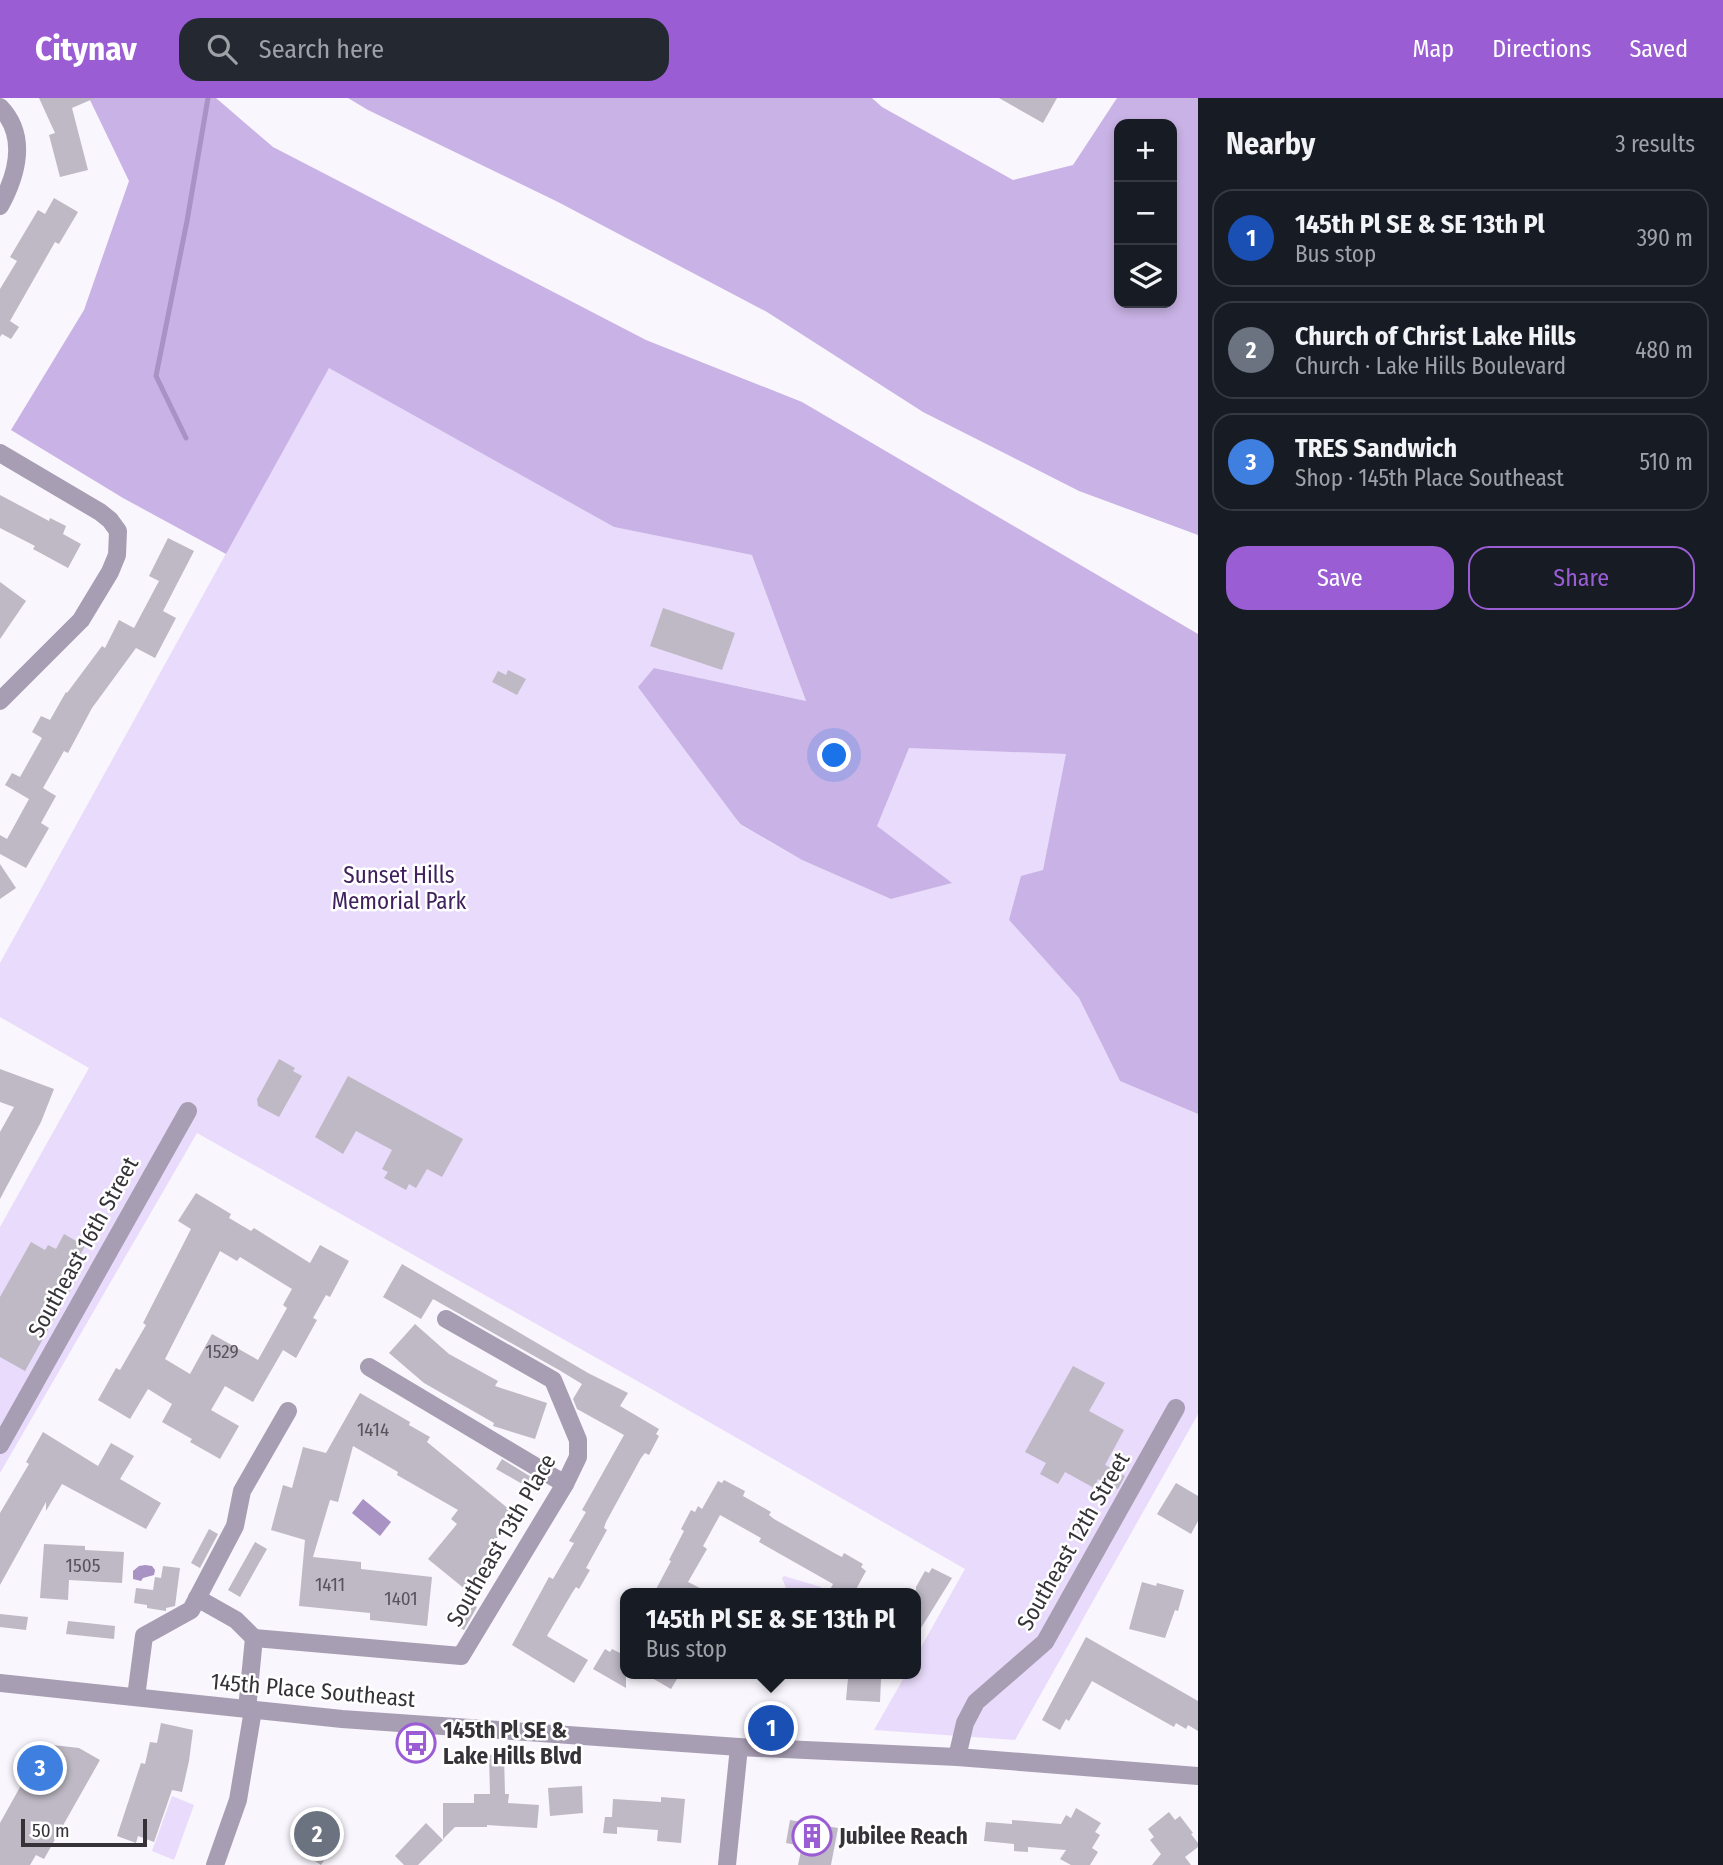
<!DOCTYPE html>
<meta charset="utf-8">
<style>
body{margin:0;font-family:"Fira Sans Condensed",sans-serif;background:#242831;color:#f1f3f6}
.controls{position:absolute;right:21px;top:21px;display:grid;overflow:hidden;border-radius:14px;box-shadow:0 4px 10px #0003}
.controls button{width:63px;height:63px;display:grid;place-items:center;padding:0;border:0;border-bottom:2px solid #363941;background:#171b24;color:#f1f3f6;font:35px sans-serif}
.scale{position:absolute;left:21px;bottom:18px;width:126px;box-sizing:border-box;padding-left:7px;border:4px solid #353338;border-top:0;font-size:19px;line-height:24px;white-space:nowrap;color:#353338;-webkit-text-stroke:5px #fff;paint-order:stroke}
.you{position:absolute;left:835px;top:658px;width:24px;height:24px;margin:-18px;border:5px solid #fff;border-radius:50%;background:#1a73e8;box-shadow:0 0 0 10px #1a73e833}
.badge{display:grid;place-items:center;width:46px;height:46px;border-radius:50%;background:#9a5dd4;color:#fff;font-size:23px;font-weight:700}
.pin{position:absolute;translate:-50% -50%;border:4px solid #fff;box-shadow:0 2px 7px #0006}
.popup{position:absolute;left:620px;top:1490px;width:301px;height:91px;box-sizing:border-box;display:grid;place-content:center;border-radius:14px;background:#171b24;filter:drop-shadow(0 2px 5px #0005);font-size:23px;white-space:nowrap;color:#9ea1a6}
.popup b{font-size:26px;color:#f1f3f6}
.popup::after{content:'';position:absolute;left:50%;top:100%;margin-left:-14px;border:14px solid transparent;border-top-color:#171b24}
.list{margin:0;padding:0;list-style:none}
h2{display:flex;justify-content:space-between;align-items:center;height:91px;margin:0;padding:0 28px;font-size:30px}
h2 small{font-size:23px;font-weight:400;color:#9ea1a6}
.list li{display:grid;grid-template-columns:46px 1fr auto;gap:21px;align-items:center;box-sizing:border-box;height:98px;margin:0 14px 14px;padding:0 14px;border:2px solid #363941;border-radius:21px}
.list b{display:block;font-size:26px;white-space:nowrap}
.list p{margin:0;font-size:23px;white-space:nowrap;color:#9ea1a6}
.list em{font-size:23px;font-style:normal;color:#9ea1a6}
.actions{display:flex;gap:14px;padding:21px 28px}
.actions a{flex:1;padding:16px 0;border:2px solid #9a5dd4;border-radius:21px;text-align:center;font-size:24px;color:#9a5dd4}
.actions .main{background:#9a5dd4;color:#fff}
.icon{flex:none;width:38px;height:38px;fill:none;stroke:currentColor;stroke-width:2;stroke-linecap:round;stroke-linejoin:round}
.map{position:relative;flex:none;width:1198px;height:1767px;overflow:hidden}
header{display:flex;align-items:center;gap:42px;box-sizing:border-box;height:98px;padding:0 35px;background:#9a5dd4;color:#fff}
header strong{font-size:33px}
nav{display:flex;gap:38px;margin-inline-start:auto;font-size:24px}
.search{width:490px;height:63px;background:#242831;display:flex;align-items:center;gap:18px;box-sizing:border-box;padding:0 24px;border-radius:21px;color:#9ea1a6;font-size:26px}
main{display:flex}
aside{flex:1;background:#171b24}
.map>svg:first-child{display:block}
.green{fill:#e9dbfb}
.forest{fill:#c9b2e5;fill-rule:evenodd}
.water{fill:#a992c4}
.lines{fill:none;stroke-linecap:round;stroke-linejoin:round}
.stream{stroke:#a992c4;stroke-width:5}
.building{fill:#beb9c5;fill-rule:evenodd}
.minor{stroke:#a89eb4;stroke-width:18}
.labels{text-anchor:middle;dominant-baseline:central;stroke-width:5;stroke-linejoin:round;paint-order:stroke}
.number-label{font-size:19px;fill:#57545b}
.park-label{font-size:23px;fill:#40215d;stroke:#fff}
.street-label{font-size:23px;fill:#353338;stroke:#fff}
.poi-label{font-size:23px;font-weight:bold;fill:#353338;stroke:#fff;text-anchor:start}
</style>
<header>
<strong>Citynav</strong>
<div class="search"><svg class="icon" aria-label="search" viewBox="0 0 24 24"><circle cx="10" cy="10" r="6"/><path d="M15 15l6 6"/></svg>Search here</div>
<nav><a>Map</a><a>Directions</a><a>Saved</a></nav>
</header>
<main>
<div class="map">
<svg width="1198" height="1767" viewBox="0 0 1198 1767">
<rect width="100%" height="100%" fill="#f9f6fd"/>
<g class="green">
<path d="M329,269L614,429L753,457L806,603L654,570L739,726L802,762L891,801L951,785L876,728L909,649L1067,656L1043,772L1009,822L1079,900L1120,983L1198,1016V1316L1015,1642L874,1632L906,1576H916V1558L965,1471L641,1285L197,1035L0,1375V1129L89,970L0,919V865Z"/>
<path d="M784,1478L821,1489L817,1495H788L782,1480Z"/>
<path d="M172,1698L194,1707L174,1762L152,1753Z"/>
</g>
<g class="forest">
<path d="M89,0H216L273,49L646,242L802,304L1198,536V1016L1120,983L1079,900L1009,822L1021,778L1043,772L1066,656L909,650L877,728L952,785L891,801L802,762L740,726L638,589L654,570L806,603L752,457L614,429L329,270L226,456L123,400L11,332L84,212L129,83Z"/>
<path d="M348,0H872L882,9L1013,82L1073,67L1117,0H1198V437L1079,393L923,314L767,214L558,104L368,12ZM1119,26H1172V205H1119Z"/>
</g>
<g class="water">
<path d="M363,1401L391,1424L380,1438L352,1415Z"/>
<path d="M145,1467L152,1468L155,1472L154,1477L143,1480L141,1483L133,1481V1473L139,1468Z"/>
</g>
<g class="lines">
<path class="stream" d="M186,340L156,278L187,123L208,0"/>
</g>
<g class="building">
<path d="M39,0H95L72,10L88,72L60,79L49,37L55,35Z"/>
<path d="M999,0H1057L1043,25Z"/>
<path d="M54,100L78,114L59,146L55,144L10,223L19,229L11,241L2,236L0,239V191L17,163L10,159L38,112L45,116Z"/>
<path d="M0,397L49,423L50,420L66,428L63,436L81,446L68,470L33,451L35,448L0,430Z"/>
<path d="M168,440L194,453L163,513L176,520L155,560L136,550L92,610L68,655L64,653L43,690L56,698L41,725L49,730L26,770L0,756V737L7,741L29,701L5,687L12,675L20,679L42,640L32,634L41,618L50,622L66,594L67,595L102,548L105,550L119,522L134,530L159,483L149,478Z"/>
<path d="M0,484L26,503L0,541Z"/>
<path d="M663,510L735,535L722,572L650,548Z"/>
<path d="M508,572L526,581L517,597L492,584L498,573L506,577Z"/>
<path d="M0,766L16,790L0,801Z"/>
<path d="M279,961L295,970L293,973L302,978L279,1019L258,1008L257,1001Z"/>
<path d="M0,971L54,991L41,1024L0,1101V1034L14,1009L0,1004Z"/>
<path d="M348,978L463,1041L442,1079L427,1071L416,1090L409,1086L406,1092L384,1080L388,1074L382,1071L392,1052L356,1033L343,1056L315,1039Z"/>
<path d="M196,1095L231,1116L229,1120L251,1133L254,1130L310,1165L320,1147L349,1163L330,1199L326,1197L313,1220L317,1222L296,1260L283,1252L253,1304L225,1288L211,1312L239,1328L220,1361L190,1344L192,1341L162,1324L172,1306L148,1291L130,1321L98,1302L116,1270L120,1272L146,1227L143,1225L191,1131L178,1123ZM220,1153L237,1163L240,1159L292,1191L283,1207L287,1210L258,1262L212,1236L190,1276L165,1261Z"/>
<path d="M64,1136L85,1148L77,1163L84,1167L25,1273L0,1259V1199L31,1144L45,1152L48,1147L56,1151Z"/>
<path d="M402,1166L588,1275L628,1295L620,1308L659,1331L656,1336L659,1338L649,1357L645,1355L641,1360L606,1424L604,1430L607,1432L586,1470L590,1472L579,1491L576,1489L572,1495L548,1536L547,1538L588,1562L574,1585L512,1547L549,1479L553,1481L574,1445L569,1443L586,1414L582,1412L624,1337L577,1311L573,1301L582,1286L559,1272L433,1201L421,1221L383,1199Z"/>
<path d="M415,1226L449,1256L498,1283L495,1288L547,1305L535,1341L493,1328L494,1325L424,1285L389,1255Z"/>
<path d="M1073,1268L1105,1285L1089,1313L1124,1332L1105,1367L1125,1378L1118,1391L1098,1381L1094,1390L1065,1374L1058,1386L1040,1376L1046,1365L1025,1354Z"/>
<path d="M360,1295L410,1324L409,1327L430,1339L427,1344L516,1417L489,1450L496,1455L466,1492L428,1461L457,1426L451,1421L458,1412L397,1377L398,1374L353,1348L338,1404L330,1402L313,1459L361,1464V1471L432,1479L427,1528L370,1522V1515L299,1508L305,1442L271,1432L283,1387L292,1390L303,1349L326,1355Z"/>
<path d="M43,1334L98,1368L111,1345L134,1358L120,1381L161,1405L146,1431L62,1386L46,1413V1404L0,1487V1415L29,1366L26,1364Z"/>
<path d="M502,1361L536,1382L531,1391L496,1371Z"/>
<path d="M724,1382L745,1393L743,1398L771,1414L769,1417L774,1421L836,1456L842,1459L844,1455L863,1466L861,1469L866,1473L854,1495H828L833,1486L759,1444L761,1440L720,1417L703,1448L707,1451L688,1484L710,1495H654L671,1463L669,1462L684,1433L681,1431L691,1412L695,1414L698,1408L702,1411L718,1383L722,1385Z"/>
<path d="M1176,1385L1198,1398V1423L1191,1436L1157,1416Z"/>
<path d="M209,1431L218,1436L200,1470L191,1465Z"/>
<path d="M255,1444L267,1451L240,1499L228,1492Z"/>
<path d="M44,1446L85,1448V1452L124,1454L122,1485L69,1482L68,1502L40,1500Z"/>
<path d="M163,1468L180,1470L175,1508L166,1510V1513L147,1510V1507L134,1505L136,1490L153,1492L155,1479L161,1480Z"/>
<path d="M932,1470L952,1480L916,1538V1489L925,1473L929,1475Z"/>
<path d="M1142,1484L1156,1488L1157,1485L1184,1492L1178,1513L1175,1512L1165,1540L1129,1531Z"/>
<path d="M470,1505L477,1509L464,1532L456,1528Z"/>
<path d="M0,1516L28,1519L26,1532L0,1529Z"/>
<path d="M68,1523L115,1528L114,1541L66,1536Z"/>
<path d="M1086,1539L1198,1603V1633L1188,1627L1186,1631L1176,1625L1174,1629L1092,1583L1069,1623L1066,1621L1060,1632L1042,1622Z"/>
<path d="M605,1551L610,1554L612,1551L626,1558V1590L593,1571Z"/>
<path d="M645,1576H680L671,1591Z"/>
<path d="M848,1580L881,1581L880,1604L846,1602Z"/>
<path d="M161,1625L193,1632L189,1663L182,1694L172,1692L154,1744L138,1738L136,1745L117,1738L141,1665L145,1666L150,1644L157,1645Z"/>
<path d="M44,1646L79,1650L100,1662L44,1761L36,1757L30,1767H0V1725Z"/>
<path d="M489,1657H504L505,1696H509L508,1705L539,1707L537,1730L487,1727V1729H455L443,1741V1705H474V1696H490Z"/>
<path d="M582,1688L583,1715L550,1718L548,1690Z"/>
<path d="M661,1699L685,1701L681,1745L657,1743L658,1732L617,1729V1736L603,1735L605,1719H612L613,1701L661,1704Z"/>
<path d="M317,1709L342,1725L326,1750L330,1753L321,1767L292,1748Z"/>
<path d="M1076,1710L1101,1725L1095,1734L1100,1737L1092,1750L1098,1754L1090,1767H1071L1060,1761L1066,1752L1028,1749V1754L1014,1753V1746L984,1743L986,1724L1012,1726V1722L1061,1726L1066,1717L1071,1720Z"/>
<path d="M1169,1714L1175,1722L1180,1718L1193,1735L1191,1736L1198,1745V1749L1185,1759L1191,1767H1152L1161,1756L1150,1742L1154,1739L1148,1731Z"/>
<path d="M790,1722L838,1730L831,1767H798L802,1748L786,1745Z"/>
<path d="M426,1725L443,1742L418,1767H404L395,1758Z"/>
</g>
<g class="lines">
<g class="minor">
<path d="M0,9C28,38 17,77 0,108"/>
<path d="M0,355L100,414L110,422L118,433L117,457L110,474L81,522L0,603"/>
<path d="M369,1269L565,1386"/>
<path d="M0,1347L188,1013"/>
<path d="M197,1500L236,1522L254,1540"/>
<path d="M0,1585L342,1621L739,1649L957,1659L1198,1678"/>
<path d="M136,1599L144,1538L191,1512L235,1428L242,1393L288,1313"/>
<path d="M247,1611L254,1540L461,1558L565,1386L578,1359V1342L553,1282L446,1221"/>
<path d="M957,1659L965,1625L976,1604L1045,1544L1176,1310"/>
<path d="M215,1767L238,1702L253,1612"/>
<path d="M727,1767L739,1649"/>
</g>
</g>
<defs>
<g id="bus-ring" transform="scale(2.0125)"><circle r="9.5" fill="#fff" stroke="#9a5dd4" stroke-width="1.5"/><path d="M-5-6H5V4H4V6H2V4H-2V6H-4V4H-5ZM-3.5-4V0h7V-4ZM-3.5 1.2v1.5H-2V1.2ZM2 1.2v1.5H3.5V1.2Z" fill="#9a5dd4"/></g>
<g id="building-ring" transform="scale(2.0125)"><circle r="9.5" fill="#fff" stroke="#9a5dd4" stroke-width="1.5"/><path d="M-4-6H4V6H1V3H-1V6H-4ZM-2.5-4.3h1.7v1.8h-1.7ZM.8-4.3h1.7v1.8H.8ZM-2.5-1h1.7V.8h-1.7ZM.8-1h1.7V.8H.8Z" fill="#9a5dd4"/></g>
</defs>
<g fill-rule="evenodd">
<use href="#bus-ring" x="416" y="1645"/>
<use href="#building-ring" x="812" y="1738"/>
</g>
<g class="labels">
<g class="number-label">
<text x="222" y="1253">1529</text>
<text x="373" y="1331">1414</text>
<text x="83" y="1467">1505</text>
<text x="330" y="1486">1411</text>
<text x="401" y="1500">1401</text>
</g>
<g class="park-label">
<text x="399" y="777">Sunset Hills<tspan x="399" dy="26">Memorial Park</tspan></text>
</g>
<g class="street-label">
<text transform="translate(83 1149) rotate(-61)">Southeast 16th Street</text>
<text transform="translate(501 1442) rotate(-60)">Southeast 13th Place</text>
<text transform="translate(1073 1443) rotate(-60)">Southeast 12th Street</text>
<text transform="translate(313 1592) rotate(5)">145th Place Southeast</text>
</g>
<g class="poi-label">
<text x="443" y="1632">145th Pl SE &amp;<tspan x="443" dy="26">Lake Hills Blvd</tspan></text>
<text x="839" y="1738">Jubilee Reach</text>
</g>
</g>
</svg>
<div class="controls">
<button>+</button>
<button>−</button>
<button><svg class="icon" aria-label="layers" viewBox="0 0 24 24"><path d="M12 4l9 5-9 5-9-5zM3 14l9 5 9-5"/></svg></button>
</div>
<div class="scale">50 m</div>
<div class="you"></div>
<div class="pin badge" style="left:771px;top:1630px;background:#1a4fb4">1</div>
<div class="popup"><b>145th Pl SE &amp; SE 13th Pl</b>Bus stop</div>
<div class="pin badge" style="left:317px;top:1736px;background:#6b7280">2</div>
<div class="pin badge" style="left:40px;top:1670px;background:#3f7fe0">3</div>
</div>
<aside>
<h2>Nearby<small>3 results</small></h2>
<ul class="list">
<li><span class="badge" style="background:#1a4fb4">1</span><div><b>145th Pl SE &amp; SE 13th Pl</b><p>Bus stop</p></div><em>390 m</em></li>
<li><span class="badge" style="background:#6b7280">2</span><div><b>Church of Christ Lake Hills</b><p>Church · Lake Hills Boulevard</p></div><em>480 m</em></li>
<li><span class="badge" style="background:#3f7fe0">3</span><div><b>TRES Sandwich</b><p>Shop · 145th Place Southeast</p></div><em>510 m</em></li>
</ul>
<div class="actions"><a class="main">Save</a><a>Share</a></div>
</aside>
</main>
